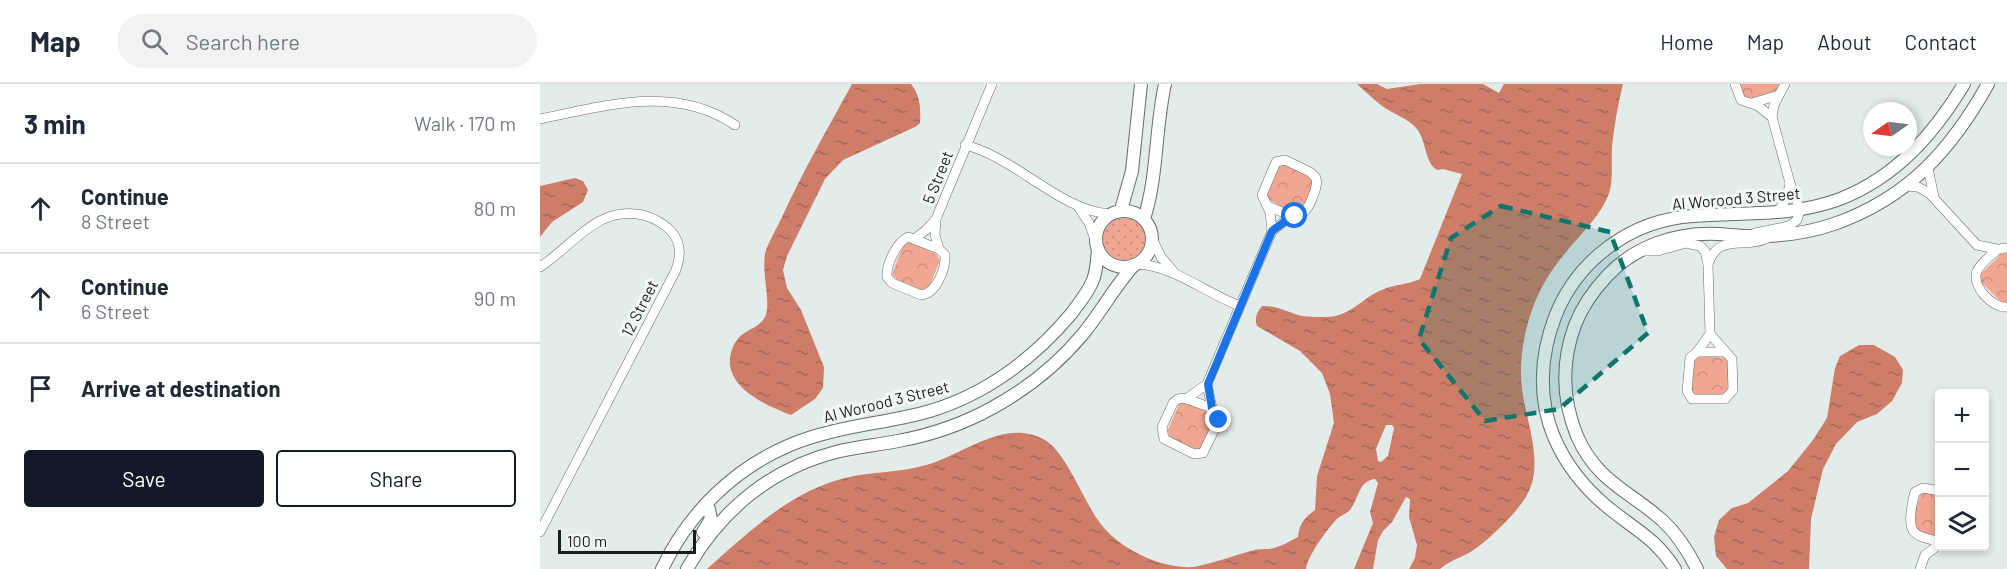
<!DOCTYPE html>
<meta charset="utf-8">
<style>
body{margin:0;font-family:Barlow,sans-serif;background:#f2f2f3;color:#1f2937}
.controls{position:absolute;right:18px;bottom:18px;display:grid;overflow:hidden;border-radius:6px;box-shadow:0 3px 9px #0003}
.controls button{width:54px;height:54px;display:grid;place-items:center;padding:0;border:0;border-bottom:2px solid #e0e1e3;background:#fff;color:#1f2937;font:30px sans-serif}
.compass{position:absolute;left:1323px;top:18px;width:54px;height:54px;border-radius:50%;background:#fff;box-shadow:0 3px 9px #0003;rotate:256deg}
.scale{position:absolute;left:18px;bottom:15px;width:138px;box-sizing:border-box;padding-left:6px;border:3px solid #1a1d1d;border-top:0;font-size:16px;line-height:21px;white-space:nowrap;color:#1a1d1d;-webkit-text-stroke:4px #f2f9f8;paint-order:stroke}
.stop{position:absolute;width:18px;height:18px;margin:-14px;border:4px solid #1a73e8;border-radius:50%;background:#fff}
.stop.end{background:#1a73e8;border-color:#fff;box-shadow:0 2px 6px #0008}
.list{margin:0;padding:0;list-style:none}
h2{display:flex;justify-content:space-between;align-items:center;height:78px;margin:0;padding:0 24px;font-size:26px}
h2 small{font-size:20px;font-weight:400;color:#747a83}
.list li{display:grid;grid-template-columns:39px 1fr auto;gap:18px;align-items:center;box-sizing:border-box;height:90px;padding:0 24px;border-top:2px solid #e0e1e3}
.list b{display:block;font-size:22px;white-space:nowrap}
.list p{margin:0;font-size:20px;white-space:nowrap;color:#747a83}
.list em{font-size:20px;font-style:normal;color:#747a83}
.actions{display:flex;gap:12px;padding:18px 24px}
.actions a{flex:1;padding:14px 0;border:2px solid #111827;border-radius:6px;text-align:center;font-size:21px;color:#111827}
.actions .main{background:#111827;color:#fff}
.icon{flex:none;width:33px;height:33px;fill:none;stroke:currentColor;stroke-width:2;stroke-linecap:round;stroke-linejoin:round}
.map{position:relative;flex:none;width:1467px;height:485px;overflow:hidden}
header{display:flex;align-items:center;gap:36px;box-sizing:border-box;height:84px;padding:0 30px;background:#fff;border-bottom:2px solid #e0e1e3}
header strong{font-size:28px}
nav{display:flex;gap:33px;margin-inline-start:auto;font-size:21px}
.search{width:420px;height:54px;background:#f2f2f3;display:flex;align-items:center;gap:15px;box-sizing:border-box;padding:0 21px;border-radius:33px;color:#747a83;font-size:22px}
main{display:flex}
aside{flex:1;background:#fff}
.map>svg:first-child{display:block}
.forest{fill:url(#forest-crowns)}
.garden{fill:url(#garden-dots)}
.water{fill:url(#water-ripples);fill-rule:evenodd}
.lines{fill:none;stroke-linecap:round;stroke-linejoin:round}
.street-casing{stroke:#666d6b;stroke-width:10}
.secondary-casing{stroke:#666d6b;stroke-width:14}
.street{stroke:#fff;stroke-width:9}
.secondary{stroke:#fff;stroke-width:12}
.route{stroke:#1a73e8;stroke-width:8}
.marked{fill:#0f766e;fill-opacity:0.2;stroke:#0f766e;stroke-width:4.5;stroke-dasharray:12 8;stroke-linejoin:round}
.labels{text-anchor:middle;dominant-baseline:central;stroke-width:6;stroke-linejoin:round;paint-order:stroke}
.street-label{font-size:16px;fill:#1a1d1d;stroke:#f2f9f8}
</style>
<header>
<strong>Map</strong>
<div class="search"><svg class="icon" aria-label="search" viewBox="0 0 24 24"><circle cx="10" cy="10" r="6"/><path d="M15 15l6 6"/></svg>Search here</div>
<nav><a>Home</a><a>Map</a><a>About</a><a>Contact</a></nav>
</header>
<main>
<aside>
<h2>3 min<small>Walk · 170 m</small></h2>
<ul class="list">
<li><svg class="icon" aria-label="ahead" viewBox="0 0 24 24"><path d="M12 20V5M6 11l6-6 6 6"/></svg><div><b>Continue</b><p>8 Street</p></div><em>80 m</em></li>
<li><svg class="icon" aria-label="ahead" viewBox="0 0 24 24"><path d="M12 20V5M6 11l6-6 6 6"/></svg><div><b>Continue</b><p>6 Street</p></div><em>90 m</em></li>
<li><svg class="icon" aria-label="arrive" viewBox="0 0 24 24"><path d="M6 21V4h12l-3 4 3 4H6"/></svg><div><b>Arrive at destination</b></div></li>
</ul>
<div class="actions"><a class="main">Save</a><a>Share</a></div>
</aside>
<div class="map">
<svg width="1467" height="485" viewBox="0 0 1467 485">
<defs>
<pattern id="forest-crowns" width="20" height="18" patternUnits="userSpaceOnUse" patternTransform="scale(1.5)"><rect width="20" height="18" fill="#f0a691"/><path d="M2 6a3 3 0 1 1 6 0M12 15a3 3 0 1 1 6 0" fill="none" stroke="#cd8e7d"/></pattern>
<pattern id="garden-dots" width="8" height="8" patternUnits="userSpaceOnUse" patternTransform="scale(1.5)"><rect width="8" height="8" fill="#f0a691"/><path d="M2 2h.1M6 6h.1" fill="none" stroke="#cd8e7d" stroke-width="1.8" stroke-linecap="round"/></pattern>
<pattern id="water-ripples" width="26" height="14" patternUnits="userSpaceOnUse" patternTransform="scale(1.5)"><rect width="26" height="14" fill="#ce7e68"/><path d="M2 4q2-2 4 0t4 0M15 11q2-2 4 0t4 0" fill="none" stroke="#a66755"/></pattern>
</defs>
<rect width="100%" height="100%" fill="#e4eceb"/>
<g class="forest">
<path d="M1199,0H1240L1238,5L1235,7L1211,15L1204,13Z"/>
<path d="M743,80L772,94L773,101L762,125L752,128L728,115L726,107L739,82Z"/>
<path d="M369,158L396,170L400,176L389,204L383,207L357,196L352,190L363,162Z"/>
<path d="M1467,169V218L1462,219L1441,198L1440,191L1461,170Z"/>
<path d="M1158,272L1188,274L1190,305L1187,311H1154L1151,308L1152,276Z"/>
<path d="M640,318H647L673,331L674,338L660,365C650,365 632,358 627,348Z"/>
<path d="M1388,408L1399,412V453L1376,447L1372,438L1380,411Z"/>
</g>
<circle class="garden" cx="584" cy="155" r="21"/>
<g class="water">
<path d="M312,0H371C380,11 381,25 380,39L375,43L303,76L285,95L247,172L243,186L247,204L261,226L284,283L283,304L275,315L251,331C231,323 198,310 191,286C187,275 193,256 203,250C211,244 220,242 225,233C232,219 220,185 226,166C230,155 237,144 242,133C263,87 288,44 312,0Z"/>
<path d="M817,0H837L847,5L880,0H943L959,9L964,0H1083C1078,21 1074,41 1072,63C1071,79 1074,97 1068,112C1059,134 1041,149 1027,167C1004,194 991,220 984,256C981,272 980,289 982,305C986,337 1004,378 988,409C980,426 948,457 932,467C921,474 910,476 900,485H869L875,474L877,461L869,433L870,415L866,413L852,438L843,447L838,456L833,485H814L833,439L830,428L838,399L835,395C818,397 819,415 810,426C806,430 799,432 795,437C786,447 767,473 766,485H167C207,449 251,407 305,394C332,387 360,389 386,381C423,371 465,333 505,356C526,368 544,418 560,439C579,465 621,485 654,483C674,479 692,472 711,467C717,465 723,465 729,465C740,463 749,458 758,453C759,440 765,433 775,426L777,392L794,339L790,310L782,289L760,267L717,242C714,234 717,228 722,222C734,221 746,227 758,231C766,233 777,233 786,233C811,233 822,213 844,205C856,200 866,201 880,195L922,90L903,85L897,86C884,77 887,58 877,45C868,34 853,30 842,22C833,15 825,7 817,0ZM846,341H852L854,344L848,372L841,378L838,377L836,365Z"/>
<path d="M35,94L43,97L48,106L43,118L12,138L0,153V102Z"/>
<path d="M1319,261H1334L1355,273L1363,286L1362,299L1352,317L1337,330L1317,338L1296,360L1283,385L1271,435L1269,485H1187L1176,472L1174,453L1179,436L1192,424L1208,419L1248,387L1273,356L1287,334L1295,284L1300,272Z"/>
</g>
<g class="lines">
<g class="street-casing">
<g id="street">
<path d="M1195,0L1201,16L1218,22L1232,33"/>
<path d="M1212,19L1239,11L1245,0"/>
<path d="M0,35C65,22 134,0 195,41"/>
<path d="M425,61C477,74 520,127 570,130"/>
<path d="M1388,84L1394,113"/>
<path d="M1366,102L1378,103L1389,109L1437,161L1457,165"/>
<path d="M728,122C746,129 761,141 771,117C774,109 778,102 776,94L770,88L745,76L736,78L722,111L730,128L732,147"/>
<path d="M539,124L549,139L556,158"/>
<path d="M1237,129L1247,113L1250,99"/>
<path d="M1215,149L1249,142L1257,136L1260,126L1250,99L1232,33L1234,21L1239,11"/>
<path d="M368,153L399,165L405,171C406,185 396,210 381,211L352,199L347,193C346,180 357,158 368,153Z"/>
<path d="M612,154L621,173L633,187"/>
<path d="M374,155L386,146L396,135"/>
<path d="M1467,164C1459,164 1456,167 1450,172C1446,176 1440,181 1437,187C1431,202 1453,225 1467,223"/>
<path d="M399,165L395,151L396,135L452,0"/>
<path d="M1102,167H1118L1146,159L1160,162L1165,167L1168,180L1170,250L1157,268"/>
<path d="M597,180C635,182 665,209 700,222"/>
<path d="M1168,180C1179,148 1204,166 1228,154"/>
<path d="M0,183C34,161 57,121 103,131C114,134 123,139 131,147C141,158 141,172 136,186L0,448"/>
<path d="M1170,250L1192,275L1193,306L1185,315H1152L1147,307L1150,274L1157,268H1185"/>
<path d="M667,300L672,324L677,329L679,336L663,369L654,370L624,355L622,343L633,319L638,315L644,314L672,324"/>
<path d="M646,315L667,300L732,147L751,132"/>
<path d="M1400,407L1383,404L1375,408C1373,414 1372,421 1371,428C1368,453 1379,452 1400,458"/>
<path d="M1380,485L1385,471L1400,460"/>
</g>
</g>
<g class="secondary-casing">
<g id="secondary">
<path d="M581,126L592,87L601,0"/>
<circle cx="584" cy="155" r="28"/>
<path d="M604,135C618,91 615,45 625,0"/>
<path d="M163,448L171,435L169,425L165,421"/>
<path d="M122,485C148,430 193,385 250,361C295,342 344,340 390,327C446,310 494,274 531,230C539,219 548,209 553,196C557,186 557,175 558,165"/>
<path d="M147,485C180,427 230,385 296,368C316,363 338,361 358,357C391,351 423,340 452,324C487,305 518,280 543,250C561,228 575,202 594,181"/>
<path d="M1135,485C1115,453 1092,444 1065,421C1044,403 1025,379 1014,353C998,315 1000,272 1015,233C1037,176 1091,136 1153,132C1203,128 1252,133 1300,115C1356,93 1394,50 1424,0"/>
<path d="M1157,485C1148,467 1138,451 1123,437C1090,407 1057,398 1037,352C1022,315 1021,279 1035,241C1042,223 1053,207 1067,192C1095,162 1136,148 1178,150C1191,151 1205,153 1218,152C1244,152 1271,148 1294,140C1368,114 1411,66 1448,0"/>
</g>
</g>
<use href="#street" class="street"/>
<use href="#secondary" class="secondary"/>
</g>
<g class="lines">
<path class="route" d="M679,336L677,329L672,324L668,300L732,147L752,132H755"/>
</g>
<path class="marked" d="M961,122L1070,148L1108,249L1019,325L945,337L879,255L911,154Z"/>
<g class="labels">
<g class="street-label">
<text transform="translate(397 93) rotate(-68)">5 Street</text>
<text transform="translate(1196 114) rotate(-5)">Al Worood 3 Street</text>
<text transform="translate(99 224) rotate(-63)">12 Street</text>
<text transform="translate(346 317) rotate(-14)">Al Worood 3 Street</text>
</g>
</g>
</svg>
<div class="controls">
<button>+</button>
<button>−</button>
<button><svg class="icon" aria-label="layers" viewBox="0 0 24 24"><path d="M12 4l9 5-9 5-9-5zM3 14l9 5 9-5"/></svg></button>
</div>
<svg class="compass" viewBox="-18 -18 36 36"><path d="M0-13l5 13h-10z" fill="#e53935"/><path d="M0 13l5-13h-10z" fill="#747a83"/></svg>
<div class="scale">100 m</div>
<div class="stop" style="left:755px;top:132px"></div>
<div class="stop end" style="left:679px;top:336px"></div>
</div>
</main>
